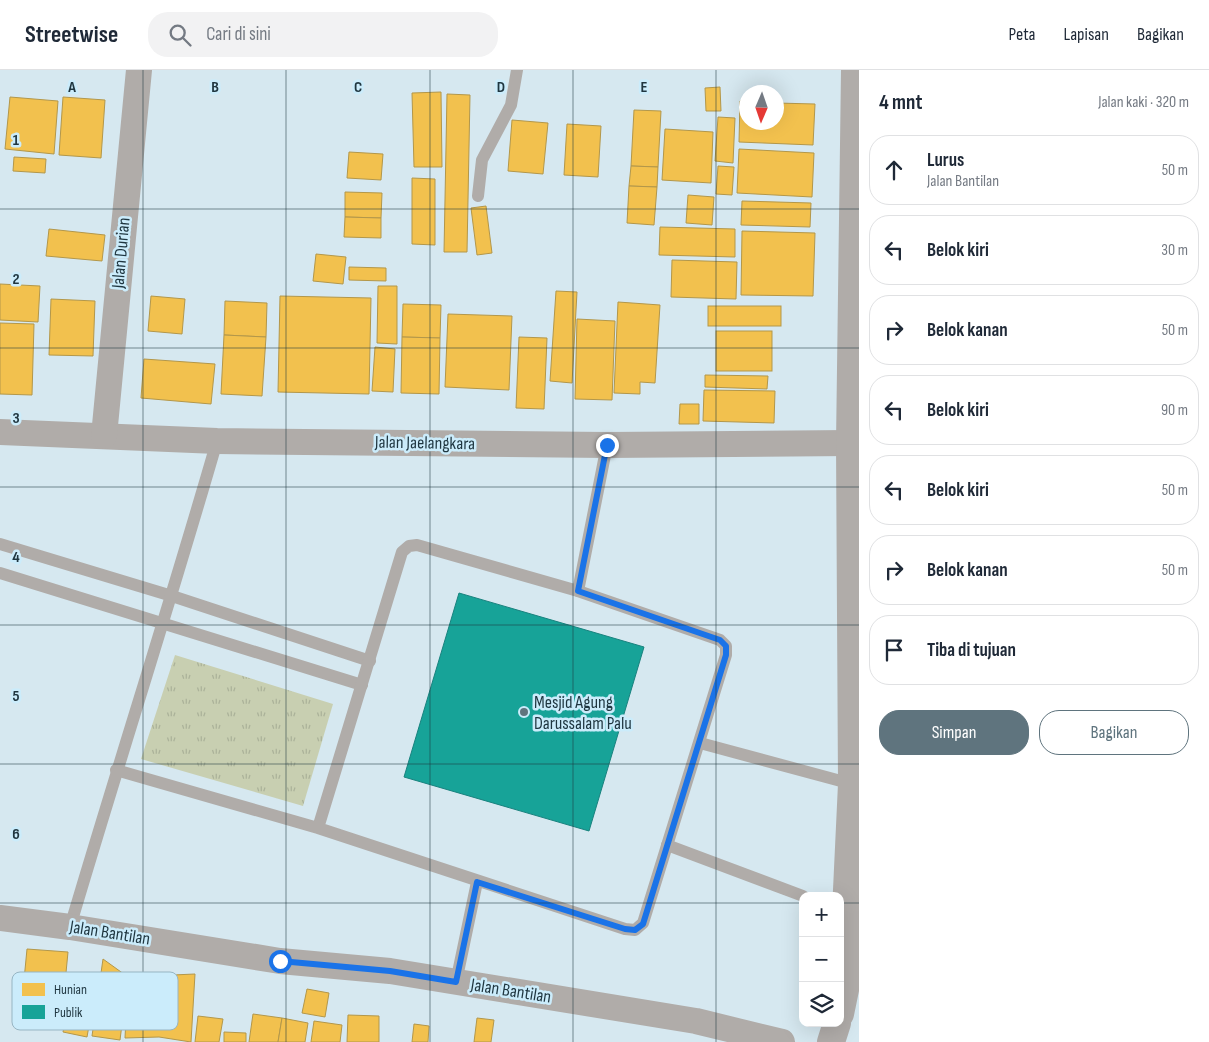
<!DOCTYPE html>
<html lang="id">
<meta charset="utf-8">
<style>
body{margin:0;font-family:"Sofia Sans Condensed",sans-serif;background:#f2f2f3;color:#1f2937}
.controls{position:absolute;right:15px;bottom:15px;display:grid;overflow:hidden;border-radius:10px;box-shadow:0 5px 20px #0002}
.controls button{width:45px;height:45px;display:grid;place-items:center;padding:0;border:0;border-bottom:1px solid #e0e1e3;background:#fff;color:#1f2937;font:25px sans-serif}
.compass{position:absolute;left:739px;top:15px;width:45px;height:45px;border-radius:50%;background:#fff;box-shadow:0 5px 20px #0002;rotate:182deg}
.stop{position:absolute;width:15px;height:15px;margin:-11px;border:4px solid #1a73e8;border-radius:50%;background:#fff}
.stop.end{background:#1a73e8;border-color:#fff;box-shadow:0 1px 5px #0008}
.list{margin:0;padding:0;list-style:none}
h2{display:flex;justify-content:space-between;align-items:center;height:65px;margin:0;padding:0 20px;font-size:21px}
h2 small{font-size:16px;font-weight:400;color:#747a83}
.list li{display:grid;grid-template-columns:32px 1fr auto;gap:15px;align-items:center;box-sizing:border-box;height:70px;margin:0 10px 10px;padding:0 10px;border:1px solid #e0e1e3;border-radius:20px}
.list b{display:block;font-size:19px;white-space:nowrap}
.list p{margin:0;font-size:16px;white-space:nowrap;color:#747a83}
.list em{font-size:16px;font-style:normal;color:#747a83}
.actions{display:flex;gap:10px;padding:15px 20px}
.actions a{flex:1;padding:11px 0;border:1px solid #5f747e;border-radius:20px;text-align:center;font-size:18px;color:#5f747e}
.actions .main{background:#5f747e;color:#fff}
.icon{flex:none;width:28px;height:28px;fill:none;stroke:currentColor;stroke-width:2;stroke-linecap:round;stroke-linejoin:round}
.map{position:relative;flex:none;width:859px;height:972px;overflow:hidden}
header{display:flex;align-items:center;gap:30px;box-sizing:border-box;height:70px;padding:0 25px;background:#fff;border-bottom:1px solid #e0e1e3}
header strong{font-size:24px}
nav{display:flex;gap:28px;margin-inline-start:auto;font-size:18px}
.search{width:350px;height:45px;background:#f2f2f3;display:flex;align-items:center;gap:12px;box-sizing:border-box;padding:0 18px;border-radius:20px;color:#747a83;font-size:19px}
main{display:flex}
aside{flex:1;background:#fff}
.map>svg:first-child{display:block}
.grass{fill:url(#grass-tufts)}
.homes{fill:#f2c14e;stroke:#b3974a}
.public{fill:#17a398;stroke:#19827e}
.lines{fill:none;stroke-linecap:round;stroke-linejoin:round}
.service{stroke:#b0aca9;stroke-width:12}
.minor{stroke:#b0aca9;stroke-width:26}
.tertiary{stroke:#b0aca9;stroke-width:28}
.route{stroke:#1a73e8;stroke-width:6}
.grid{fill:none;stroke:#1f3640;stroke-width:1;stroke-opacity:0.55}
.poi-dot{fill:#5f747e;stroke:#cbecfb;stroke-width:2}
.labels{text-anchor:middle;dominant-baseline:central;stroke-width:5;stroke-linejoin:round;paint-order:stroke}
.street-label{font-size:18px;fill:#1f3640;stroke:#cbecfb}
.poi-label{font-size:18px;fill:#1f3640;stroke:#cbecfb;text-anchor:start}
.key{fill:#cbecfb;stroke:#97b5c3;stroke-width:1}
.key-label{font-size:14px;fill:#1f3640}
.grid-label{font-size:16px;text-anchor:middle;font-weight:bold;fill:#1f3640;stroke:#cbecfb;stroke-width:5;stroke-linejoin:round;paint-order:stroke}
</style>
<header>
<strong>Streetwise</strong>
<div class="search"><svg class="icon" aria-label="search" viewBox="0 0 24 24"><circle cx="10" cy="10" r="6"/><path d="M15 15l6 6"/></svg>Cari di sini</div>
<nav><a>Peta</a><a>Lapisan</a><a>Bagikan</a></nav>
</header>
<main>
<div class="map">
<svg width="859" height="972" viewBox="0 0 859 972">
<defs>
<pattern id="grass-tufts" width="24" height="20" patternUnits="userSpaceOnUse" patternTransform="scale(1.25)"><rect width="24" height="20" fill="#c8cfb1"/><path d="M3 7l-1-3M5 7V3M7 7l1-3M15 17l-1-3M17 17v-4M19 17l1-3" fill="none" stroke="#abb299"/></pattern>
</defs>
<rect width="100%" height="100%" fill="#d6e8f0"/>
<path class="grass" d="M175,585L333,634L303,736L141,689Z"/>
<g class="homes">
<path d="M720,17L721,41H706L705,18Z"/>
<path d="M441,22L442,97H414L412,23Z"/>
<path d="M447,24L470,25L467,182H444Z"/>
<path d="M10,27L58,31L54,84L5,79Z"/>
<path d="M63,27L105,30L101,88L59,85Z"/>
<path d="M740,31H746V52H776V33L815,34L813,75L739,72Z"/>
<path d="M634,40L661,41L658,97L631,96Z"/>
<path d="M718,47L735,48L733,93L715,91Z"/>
<path d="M512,50L548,53L543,104L508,101Z"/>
<path d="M567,54L601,56L598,107L564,105Z"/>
<path d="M665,59L713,62L711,113L662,110Z"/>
<path d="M739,79L814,83L812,127L737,123Z"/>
<path d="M349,82L383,84L381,110L347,108Z"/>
<path d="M14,87L46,89L45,103L13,101Z"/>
<path d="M631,96L658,97L657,117L629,116Z"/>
<path d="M718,96L734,97L732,125L716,124Z"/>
<path d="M412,108L435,109V175L412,174Z"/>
<path d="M629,116L657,117L654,155L627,153Z"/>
<path d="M345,122L382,123L381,148L345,147Z"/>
<path d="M688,125L714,127L712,155L686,153Z"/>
<path d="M742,131L811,133L810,157L741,155Z"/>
<path d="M486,136L492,183L477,185L471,138Z"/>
<path d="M345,147L381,148V168L344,167Z"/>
<path d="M660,157L735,159V187L659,185Z"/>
<path d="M49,159L105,165L102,191L46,186Z"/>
<path d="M742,161L815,163L813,226L741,225Z"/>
<path d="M316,184L346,187L343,214L313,211Z"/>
<path d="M672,190L737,192L736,229L671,227Z"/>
<path d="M349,197L386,198V211L349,210Z"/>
<path d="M0,214L40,216L38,252L0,250Z"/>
<path d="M378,216H397V274L377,273Z"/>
<path d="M556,221L577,222L572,313L550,311Z"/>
<path d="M151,226L185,229L182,264L148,261Z"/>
<path d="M280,226L371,228L369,324L278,322Z"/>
<path d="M51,229L95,231L93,286L49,285Z"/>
<path d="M225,231L267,233L266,267L224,265Z"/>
<path d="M618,232L660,235L655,313L640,312V324L614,323Z"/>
<path d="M403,234L441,235L440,268L402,267Z"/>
<rect x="708" y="236" width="73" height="20"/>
<path d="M448,244L512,246L509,320L445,317Z"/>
<path d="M577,249L615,251L612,330L575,329Z"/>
<path d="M0,253L34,254L32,325L0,324Z"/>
<rect x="716" y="261" width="56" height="40"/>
<path d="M224,265L266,267L262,326L221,324Z"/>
<path d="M402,267L440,268L439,324L401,323Z"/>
<path d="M519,267L547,268L544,339L516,338Z"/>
<path d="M375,277L395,279L393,322L372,321Z"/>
<path d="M144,289L215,294L211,334L141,328Z"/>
<path d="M705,305L768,306L767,319L705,317Z"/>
<path d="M704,320L775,321L774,353L703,351Z"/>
<path d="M680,334H699V354H679Z"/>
<path d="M27,879L68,882L65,913L24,910Z"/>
<path d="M103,889L128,907L120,970L92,966Z"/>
<path d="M195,904L191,972L159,967L125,968L128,907Z"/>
<path d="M73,911L96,916L87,967L63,962Z"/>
<path d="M307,919L329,923L325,947L302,943Z"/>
<path d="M253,944L282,948L278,972H249Z"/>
<path d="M348,945L379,946V972H347Z"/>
<path d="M198,946L223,949L219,972H195Z"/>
<path d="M282,948L308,953L305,972H278Z"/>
<path d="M477,948L494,950L491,972H474Z"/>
<path d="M314,951L342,955L340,972H311Z"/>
<path d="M414,954L429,956L428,972H412Z"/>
<path d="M224,962L246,963V972H224Z"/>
</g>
<path class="public" d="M459,523L644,577L589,761L404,707Z"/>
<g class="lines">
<g class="service">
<path d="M478,126L482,90L511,35L517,0"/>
<path d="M0,474L172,526L370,591"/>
<path d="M0,503L362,615"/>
<path d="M578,521L607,375"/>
<path d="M700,673L852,714"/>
<path d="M116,700L318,758L625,859L635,860L643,853L726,585V576L720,570L578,521L417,475L409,476L402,482L318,758"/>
<path d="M667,775L803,826"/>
<path d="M70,857C118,695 170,534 217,371"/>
<path d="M456,912L477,812"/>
</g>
<g class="minor">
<path d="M0,362L217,371L607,375L850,373"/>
<path d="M104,366L139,0"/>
<path d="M0,848L70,857L280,891L390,901L696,951L782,972"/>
</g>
<g class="tertiary">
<path d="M840,944L848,905L849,877L846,841L852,714L850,373L855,0"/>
<path d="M831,972L837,953"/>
</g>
</g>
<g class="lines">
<path class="route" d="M280,891L390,901L456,912L477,812L625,859L635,860L643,854L726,585V576L720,570L578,521L607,375"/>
</g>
<path class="grid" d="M143,0V972M286,0V972M430,0V972M573,0V972M716,0V972M0,139H859M0,278H859M0,417H859M0,555H859M0,694H859M0,833H803M840,833H859"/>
<circle class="poi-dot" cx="524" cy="642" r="5"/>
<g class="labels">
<g class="street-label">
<text transform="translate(121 183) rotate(-85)">Jalan Durian</text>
<text transform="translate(425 373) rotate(1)">Jalan Jaelangkara</text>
<text transform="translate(110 863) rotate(9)">Jalan Bantilan</text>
<text transform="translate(511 921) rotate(9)">Jalan Bantilan</text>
</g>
<g class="poi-label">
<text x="534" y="632">Mesjid Agung<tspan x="534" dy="21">Darussalam Palu</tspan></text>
</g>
</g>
<rect x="12" y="902" width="166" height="58" rx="8" class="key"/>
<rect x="22" y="913" width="23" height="13" fill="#f2c14e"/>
<rect x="22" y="935" width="23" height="14" fill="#17a398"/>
<g class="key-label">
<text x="54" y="924">Hunian</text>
<text x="54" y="947">Publik</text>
</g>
<g class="grid-label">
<text x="72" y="22">A</text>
<text x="215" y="22">B</text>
<text x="358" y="22">C</text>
<text x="501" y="22">D</text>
<text x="644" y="22">E</text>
<text x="16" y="75">1</text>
<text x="16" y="214">2</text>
<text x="16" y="353">3</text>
<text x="16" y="492">4</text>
<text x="16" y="631">5</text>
<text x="16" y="769">6</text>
</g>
</svg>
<div class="controls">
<button>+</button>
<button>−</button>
<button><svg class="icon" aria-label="layers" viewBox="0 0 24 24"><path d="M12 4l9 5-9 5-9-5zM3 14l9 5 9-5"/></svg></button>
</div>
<svg class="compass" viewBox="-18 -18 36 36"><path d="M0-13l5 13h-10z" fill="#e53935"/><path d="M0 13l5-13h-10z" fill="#747a83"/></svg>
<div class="stop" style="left:280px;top:891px"></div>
<div class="stop end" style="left:607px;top:375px"></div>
</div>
<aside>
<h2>4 mnt<small>Jalan kaki · 320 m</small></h2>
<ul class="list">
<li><svg class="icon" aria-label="ahead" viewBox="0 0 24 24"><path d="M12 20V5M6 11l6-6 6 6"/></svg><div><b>Lurus</b><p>Jalan Bantilan</p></div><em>50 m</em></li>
<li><svg class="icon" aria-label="left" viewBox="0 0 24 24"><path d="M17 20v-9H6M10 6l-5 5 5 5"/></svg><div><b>Belok kiri</b></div><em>30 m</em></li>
<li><svg class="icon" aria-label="right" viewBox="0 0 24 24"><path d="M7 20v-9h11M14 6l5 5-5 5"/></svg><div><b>Belok kanan</b></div><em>50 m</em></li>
<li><svg class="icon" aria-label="left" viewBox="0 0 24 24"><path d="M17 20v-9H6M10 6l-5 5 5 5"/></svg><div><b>Belok kiri</b></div><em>90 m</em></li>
<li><svg class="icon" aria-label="left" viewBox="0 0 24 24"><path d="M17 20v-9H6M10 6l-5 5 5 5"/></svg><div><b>Belok kiri</b></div><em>50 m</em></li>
<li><svg class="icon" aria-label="right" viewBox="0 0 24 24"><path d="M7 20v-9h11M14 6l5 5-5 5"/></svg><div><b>Belok kanan</b></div><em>50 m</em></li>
<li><svg class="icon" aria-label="arrive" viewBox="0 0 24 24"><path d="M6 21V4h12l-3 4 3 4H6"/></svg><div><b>Tiba di tujuan</b></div></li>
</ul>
<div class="actions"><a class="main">Simpan</a><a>Bagikan</a></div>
</aside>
</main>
